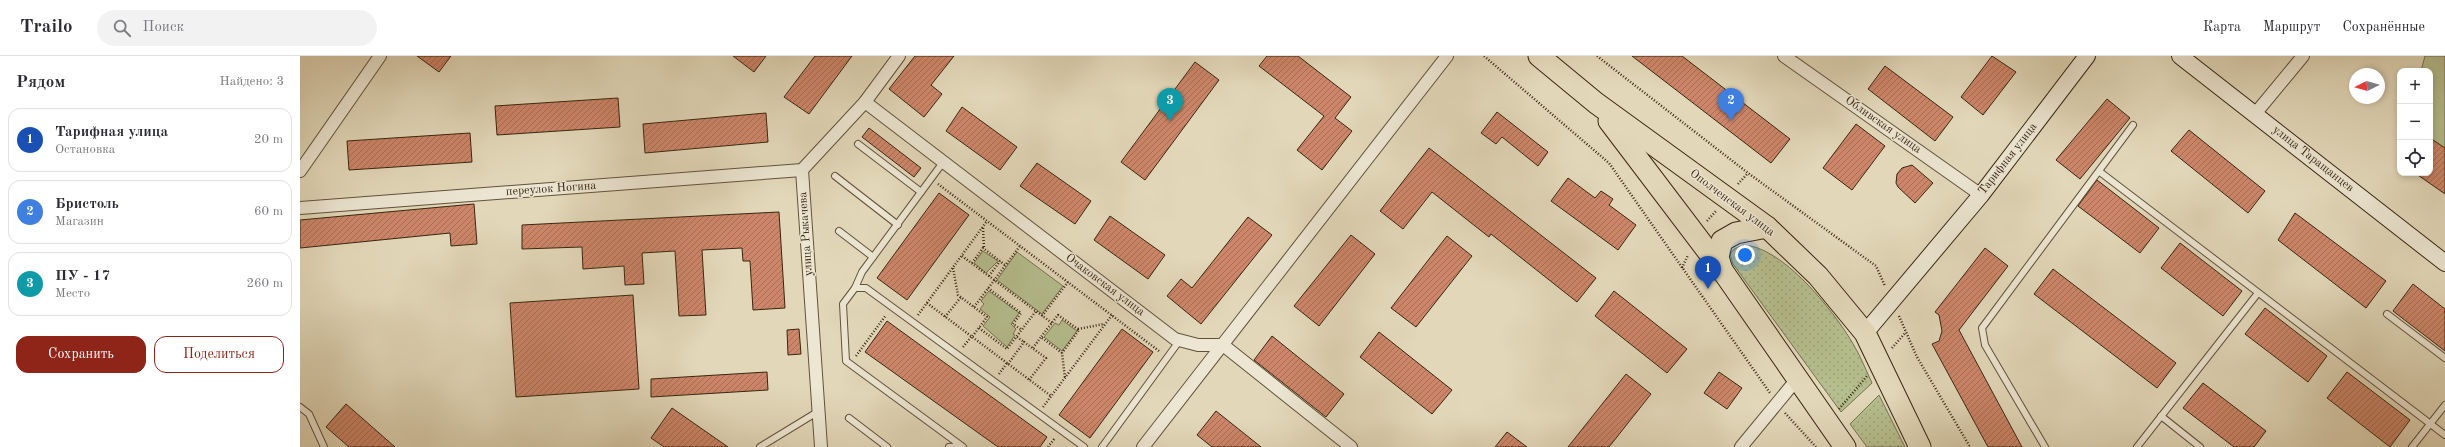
<!DOCTYPE html>
<html lang="ru">
<meta charset="utf-8">
<style>
body{margin:0;font-family:"Old Standard TT",serif;background:#f2f2f3;color:#2b2b33}
.controls{position:absolute;right:12px;top:12px;display:grid;overflow:hidden;border-radius:8px;box-shadow:0 2px 6px #0003}
.controls button{width:36px;height:36px;display:grid;place-items:center;padding:0;border:0;border-bottom:1px solid #e1e1e2;background:#fff;color:#2b2b33;font:20px sans-serif}
.compass{position:absolute;left:2049px;top:12px;width:36px;height:36px;border-radius:50%;background:#fff;box-shadow:0 2px 6px #0003;rotate:264deg}
.you{position:absolute;left:1445px;top:199px;width:14px;height:14px;margin:-10px;border:3px solid #fff;border-radius:50%;background:#1a73e8;box-shadow:0 0 0 6px #1a73e833}
.badge{display:grid;place-items:center;width:26px;height:26px;border-radius:50%;background:#8f2418;color:#fff;font-size:13px;font-weight:700}
.pin{position:absolute;translate:-50% -33px;filter:drop-shadow(0 1px 2px #0008)}
.pin::after{content:'';position:absolute;top:21px;width:14px;height:12px;background:inherit;clip-path:polygon(0 0,100% 0,50% 100%)}
.list{margin:0;padding:0;list-style:none}
h2{display:flex;justify-content:space-between;align-items:center;height:52px;margin:0;padding:0 16px;font-size:17px}
h2 small{font-size:13px;font-weight:400;color:#7c7c81}
.list li{display:grid;grid-template-columns:26px 1fr auto;gap:12px;align-items:center;box-sizing:border-box;height:64px;margin:0 8px 8px;padding:0 8px;border:1px solid #e1e1e2;border-radius:12px}
.list b{display:block;font-size:15px;white-space:nowrap}
.list p{margin:0;font-size:13px;white-space:nowrap;color:#7c7c81}
.list em{font-size:13px;font-style:normal;color:#7c7c81}
.actions{display:flex;gap:8px;padding:12px 16px}
.actions a{flex:1;padding:9px 0;border:1px solid #8f2418;border-radius:12px;text-align:center;font-size:14px;color:#8f2418}
.actions .main{background:#8f2418;color:#fff}
.icon{flex:none;width:22px;height:22px;fill:none;stroke:currentColor;stroke-width:2;stroke-linecap:round;stroke-linejoin:round}
.map{position:relative;flex:none;width:2145px;height:391px;overflow:hidden}
header{display:flex;align-items:center;gap:24px;box-sizing:border-box;height:56px;padding:0 20px;background:#fff;border-bottom:1px solid #e1e1e2}
header strong{font-size:19px}
nav{display:flex;gap:22px;margin-inline-start:auto;font-size:14px}
.search{width:280px;height:36px;background:#f2f2f3;display:flex;align-items:center;gap:10px;box-sizing:border-box;padding:0 14px;border-radius:22px;color:#7c7c81;font-size:15px}
main{display:flex}
aside{flex:1;background:#fff}
.map>svg:first-child{display:block}
.grass{fill:url(#grass-dots);stroke:#767250}
.park{fill:#b5be8e;stroke:#767250}
.building{fill:url(#building-hatch);stroke:#382611}
.lines{fill:none;stroke-linecap:round;stroke-linejoin:round}
.lane-casing{stroke:#62523b;stroke-width:8}
.street-casing{stroke:#62523b;stroke-width:14}
.secondary-casing{stroke:#382611;stroke-width:18}
.highway-casing{stroke:#382611;stroke-width:23}
.path{stroke:#382611;stroke-width:2.5;stroke-dasharray:1 2;stroke-linecap:butt}
.lane{stroke:#ece6d2;stroke-width:6}
.street{stroke:#ece6d2;stroke-width:12}
.secondary{stroke:#ece6d2;stroke-width:16}
.highway{stroke:#e2d8b9;stroke-width:21}
.labels{text-anchor:middle;dominant-baseline:central;stroke-width:3;stroke-linejoin:round;paint-order:stroke}
.street-label{font-size:12px;fill:#382611;stroke:#ece6d2}
</style>
<header>
<strong>Trailo</strong>
<div class="search"><svg class="icon" aria-label="search" viewBox="0 0 24 24"><circle cx="10" cy="10" r="6"/><path d="M15 15l6 6"/></svg>Поиск</div>
<nav><a>Карта</a><a>Маршрут</a><a>Сохранённые</a></nav>
</header>
<main>
<aside>
<h2>Рядом<small>Найдено: 3</small></h2>
<ul class="list">
<li><span class="badge" style="background:#1a4fb4">1</span><div><b>Тарифная улица</b><p>Остановка</p></div><em>20 m</em></li>
<li><span class="badge" style="background:#3f7fe0">2</span><div><b>Бристоль</b><p>Магазин</p></div><em>60 m</em></li>
<li><span class="badge" style="background:#0f9aa8">3</span><div><b>ПУ - 17</b><p>Место</p></div><em>260 m</em></li>
</ul>
<div class="actions"><a class="main">Сохранить</a><a>Поделиться</a></div>
</aside>
<div class="map">
<svg width="2145" height="391" viewBox="0 0 2145 391">
<defs>
<pattern id="grass-dots" width="8" height="8" patternUnits="userSpaceOnUse"><rect width="8" height="8" fill="#b5be8e"/><path d="M2 2h.1M6 6h.1" fill="none" stroke="#9ca379" stroke-width="1.8" stroke-linecap="round"/></pattern>
<pattern id="building-hatch" width="6" height="6" patternUnits="userSpaceOnUse"><rect width="6" height="6" fill="#cd8669"/><path d="M-1 1l2-2M0 6l6-6M5 7l2-2" fill="none" stroke="#a76d55"/></pattern>
</defs>
<rect width="100%" height="100%" fill="#e2d8b9"/>
<filter id="stains"><feTurbulence type="fractalNoise" baseFrequency=".005" numOctaves="4"/><feColorMatrix values="0 0 0 0 .2 0 0 0 0 .09 0 0 0 0 .02 0 0 0 .5 -.17"/></filter>
<radialGradient id="worn" r=".72"><stop offset=".6" stop-color="#630" stop-opacity="0"/><stop offset="1" stop-color="#630" stop-opacity=".3"/></radialGradient>
<g class="grass">
<path d="M1443,189C1482,190 1533,254 1552,286C1560,299 1566,314 1572,327L1541,356L1433,208L1430,198L1434,193Z"/>
<path d="M1579,339L1605,391H1567L1550,368Z"/>
</g>
<g class="park">
<path d="M2125,0H2145V136L2130,117V15H2121Z"/>
<path d="M683,195L698,205L686,217L674,207Z"/>
<path d="M717,196L763,230L742,258L697,224Z"/>
<path d="M689,235L719,257L711,268L716,273L713,278L715,279L707,291L683,270L690,261L680,253L684,248L681,245Z"/>
<path d="M762,264L777,275L762,295L744,281L755,267L759,269Z"/>
</g>
<g class="building">
<path d="M117,0H151L139,16Z"/>
<path d="M433,0H466L454,16Z"/>
<path d="M515,0H552L509,58L484,41Z"/>
<path d="M615,0H654L631,29L642,38L624,61L589,33Z"/>
<path d="M967,0H998L1051,41L1035,62L1052,75L1022,114L997,94L1024,60L959,10Z"/>
<path d="M1332,0H1382L1490,83L1471,107Z"/>
<path d="M1692,0L1716,16L1683,59L1661,41Z"/>
<path d="M895,6L919,24L845,124L821,106Z"/>
<path d="M1585,10L1653,61L1635,85L1568,33Z"/>
<path d="M318,42L320,71L197,79L195,50Z"/>
<path d="M1807,43L1830,62L1780,123L1756,104Z"/>
<path d="M662,51L717,91L700,114L646,75Z"/>
<path d="M1197,56L1248,96L1238,110L1202,81L1196,88L1181,77Z"/>
<path d="M466,57L468,86L345,97L343,68Z"/>
<path d="M1556,68L1585,90L1552,134L1523,112Z"/>
<path d="M569,72L621,112L614,121L562,81Z"/>
<path d="M1889,74L1965,135L1948,157L1871,95Z"/>
<path d="M170,77L172,106L49,114L47,85Z"/>
<path d="M2130,82L2145,92V138L2115,117H2130Z"/>
<path d="M1129,92L1296,222L1277,246L1191,178L1189,181L1132,136L1103,173L1080,155Z"/>
<path d="M737,107L791,145L775,168L720,130Z"/>
<path d="M1612,109L1633,127L1615,147L1598,131L1596,127L1597,118L1602,112Z"/>
<path d="M1268,122L1295,142L1301,135L1313,143L1309,149L1336,169L1318,194L1251,145Z"/>
<path d="M1797,124L1859,172L1840,197L1778,150Z"/>
<path d="M639,137L669,159L607,244L577,222Z"/>
<path d="M174,148L177,188L151,190L150,177L0,192V164Z"/>
<path d="M479,156L485,252L453,254L450,205H443L442,192L402,194L406,259L379,260L375,195L342,197L344,228L325,229L324,210L283,213L282,191L222,193V169Z"/>
<path d="M1995,157L2086,225L2066,252L1978,184Z"/>
<path d="M810,160L865,199L848,223L794,184Z"/>
<path d="M948,161L972,179L901,268L867,240L881,223L892,232Z"/>
<path d="M1051,179L1075,198L1019,270L994,250Z"/>
<path d="M1147,180L1172,200L1116,271L1091,252Z"/>
<path d="M1880,187L1942,235L1923,260L1861,212Z"/>
<path d="M1685,192L1708,210L1659,274L1722,391H1688L1632,288L1639,285L1642,275L1639,259L1635,256Z"/>
<path d="M1753,213L1876,307L1857,332L1734,238Z"/>
<path d="M2113,228L2145,253V295L2093,255Z"/>
<path d="M1314,235L1387,293L1367,317L1295,260Z"/>
<path d="M333,239L339,333L216,341L210,247Z"/>
<path d="M1965,252L2027,300L2008,326L1945,278Z"/>
<path d="M587,265L747,381L740,391H698L565,296Z"/>
<path d="M499,273L501,298L488,299L487,274Z"/>
<path d="M822,273L853,296L790,382L759,359Z"/>
<path d="M1079,276L1152,334L1132,358L1060,301Z"/>
<path d="M972,280L1044,338L1026,361L954,304Z"/>
<path d="M467,316L468,334L351,341V323Z"/>
<path d="M1419,316L1442,332L1427,353L1404,337Z"/>
<path d="M2047,316L2110,364L2090,391L2027,342Z"/>
<path d="M1326,318L1351,338L1309,391H1268Z"/>
<path d="M1903,327L1966,375L1954,391H1934L1883,352Z"/>
<path d="M46,348L95,391H49L26,371Z"/>
<path d="M372,352L428,391H364L351,382Z"/>
<path d="M916,355L961,391H912L897,379Z"/>
<path d="M1207,376L1227,391H1195Z"/>
</g>
<g class="lines">
<g class="lane-casing">
<g id="lane">
<path d="M558,88L621,136"/>
<path d="M1800,116L2145,379"/>
<path d="M535,120L598,169"/>
<path d="M539,175L573,201"/>
<path d="M555,232L562,216L644,105"/>
<path d="M2087,258L2145,302"/>
<path d="M0,351L9,358L24,391"/>
<path d="M1861,360L1900,391"/>
<path d="M549,362L587,391"/>
<path d="M460,391L519,355"/>
<path d="M649,391L661,390"/>
<path d="M663,391L546,305L543,248L555,232H566L784,391"/>
<path d="M802,391L880,284"/>
<path d="M1745,391L1685,289L1682,272L1833,69"/>
<path d="M1837,391L1958,237"/>
<path d="M2112,391L2145,349"/>
</g>
</g>
<g class="street-casing">
<g id="street">
<path d="M1484,0L1681,139"/>
<path d="M565,46L875,283L898,289H923L1051,391"/>
<path d="M1955,58L2003,0"/>
<path d="M0,115L80,0"/>
<path d="M0,152L502,114"/>
<path d="M521,391L502,114L565,46L599,0"/>
<path d="M843,391L1147,0"/>
<path d="M1441,391L1497,323"/>
</g>
</g>
<g class="secondary-casing">
<g id="secondary">
<path d="M1880,0L2145,207"/>
<path d="M1565,277L1681,139L1787,0"/>
</g>
</g>
<g class="highway-casing">
<g id="highway">
<path d="M1239,0L1296,47L1467,171L1518,220L1565,277L1620,391"/>
<path d="M1309,65L1422,214L1545,391"/>
<path d="M1422,214L1418,201L1422,185L1436,177L1467,171"/>
</g>
</g>
<g class="path">
<path d="M1184,0L1309,107L1470,337"/>
<path d="M1297,0L1448,117L1576,210L1585,230"/>
<path d="M638,128L859,295"/>
<path d="M1438,128L1448,117"/>
<path d="M1407,165L1416,155"/>
<path d="M683,172L684,192"/>
<path d="M662,200L752,267"/>
<path d="M672,207L683,192L705,209"/>
<path d="M653,212L658,239L687,261L672,281"/>
<path d="M1382,212L1388,199"/>
<path d="M689,220L700,205"/>
<path d="M688,232L721,257L713,268L722,274"/>
<path d="M627,247L751,340"/>
<path d="M674,251L720,190"/>
<path d="M618,259L687,165"/>
<path d="M742,260L768,226"/>
<path d="M1599,260L1617,301L1670,391"/>
<path d="M645,261L661,241"/>
<path d="M679,272L707,293L736,255"/>
<path d="M778,273L804,268"/>
<path d="M717,281L724,286"/>
<path d="M663,291L672,280"/>
<path d="M733,292L741,281"/>
<path d="M1592,292L1606,276"/>
<path d="M762,297L741,281L758,259L779,274L762,297L765,322"/>
<path d="M556,300L586,259"/>
<path d="M708,308L724,286L746,302L729,324"/>
<path d="M699,318L707,307"/>
<path d="M743,351L812,259"/>
<path d="M1539,353L1567,320"/>
<path d="M1485,357L1516,391"/>
<path d="M748,391L755,382"/>
</g>
<use href="#lane" class="lane"/>
<use href="#street" class="street"/>
<use href="#secondary" class="secondary"/>
<use href="#highway" class="highway"/>
</g>
<g class="labels">
<g class="street-label">
<text transform="translate(1583 69) rotate(35)">Обливская улица</text>
<text transform="translate(1708 103) rotate(-52)">Тарифная улица</text>
<text transform="translate(2013 103) rotate(38)">улица Таращанцев</text>
<text transform="translate(251 133) rotate(-4)">переулок Ногина</text>
<text transform="translate(1432 147) rotate(37)">Ополченская улица</text>
<text transform="translate(506 178) rotate(-94)">улица Рыкачева</text>
<text transform="translate(805 229) rotate(37)">Очаковская улица</text>
</g>
</g>
<rect width="100%" height="100%" filter="url(#stains)"/>
<rect width="100%" height="100%" fill="url(#worn)"/>
</svg>
<div class="controls">
<button>+</button>
<button>−</button>
<button><svg class="icon" aria-label="locate" viewBox="0 0 24 24"><circle cx="12" cy="12" r="6"/><path d="M12 2v4M12 18v4M2 12h4M18 12h4"/></svg></button>
</div>
<svg class="compass" viewBox="-18 -18 36 36"><path d="M0-13l5 13h-10z" fill="#e53935"/><path d="M0 13l5-13h-10z" fill="#7c7c81"/></svg>
<div class="you"></div>
<div class="pin badge" style="left:1408px;top:233px;background:#1a4fb4">1</div>
<div class="pin badge" style="left:1431px;top:65px;background:#3f7fe0">2</div>
<div class="pin badge" style="left:870px;top:65px;background:#0f9aa8">3</div>
</div>
</main>
